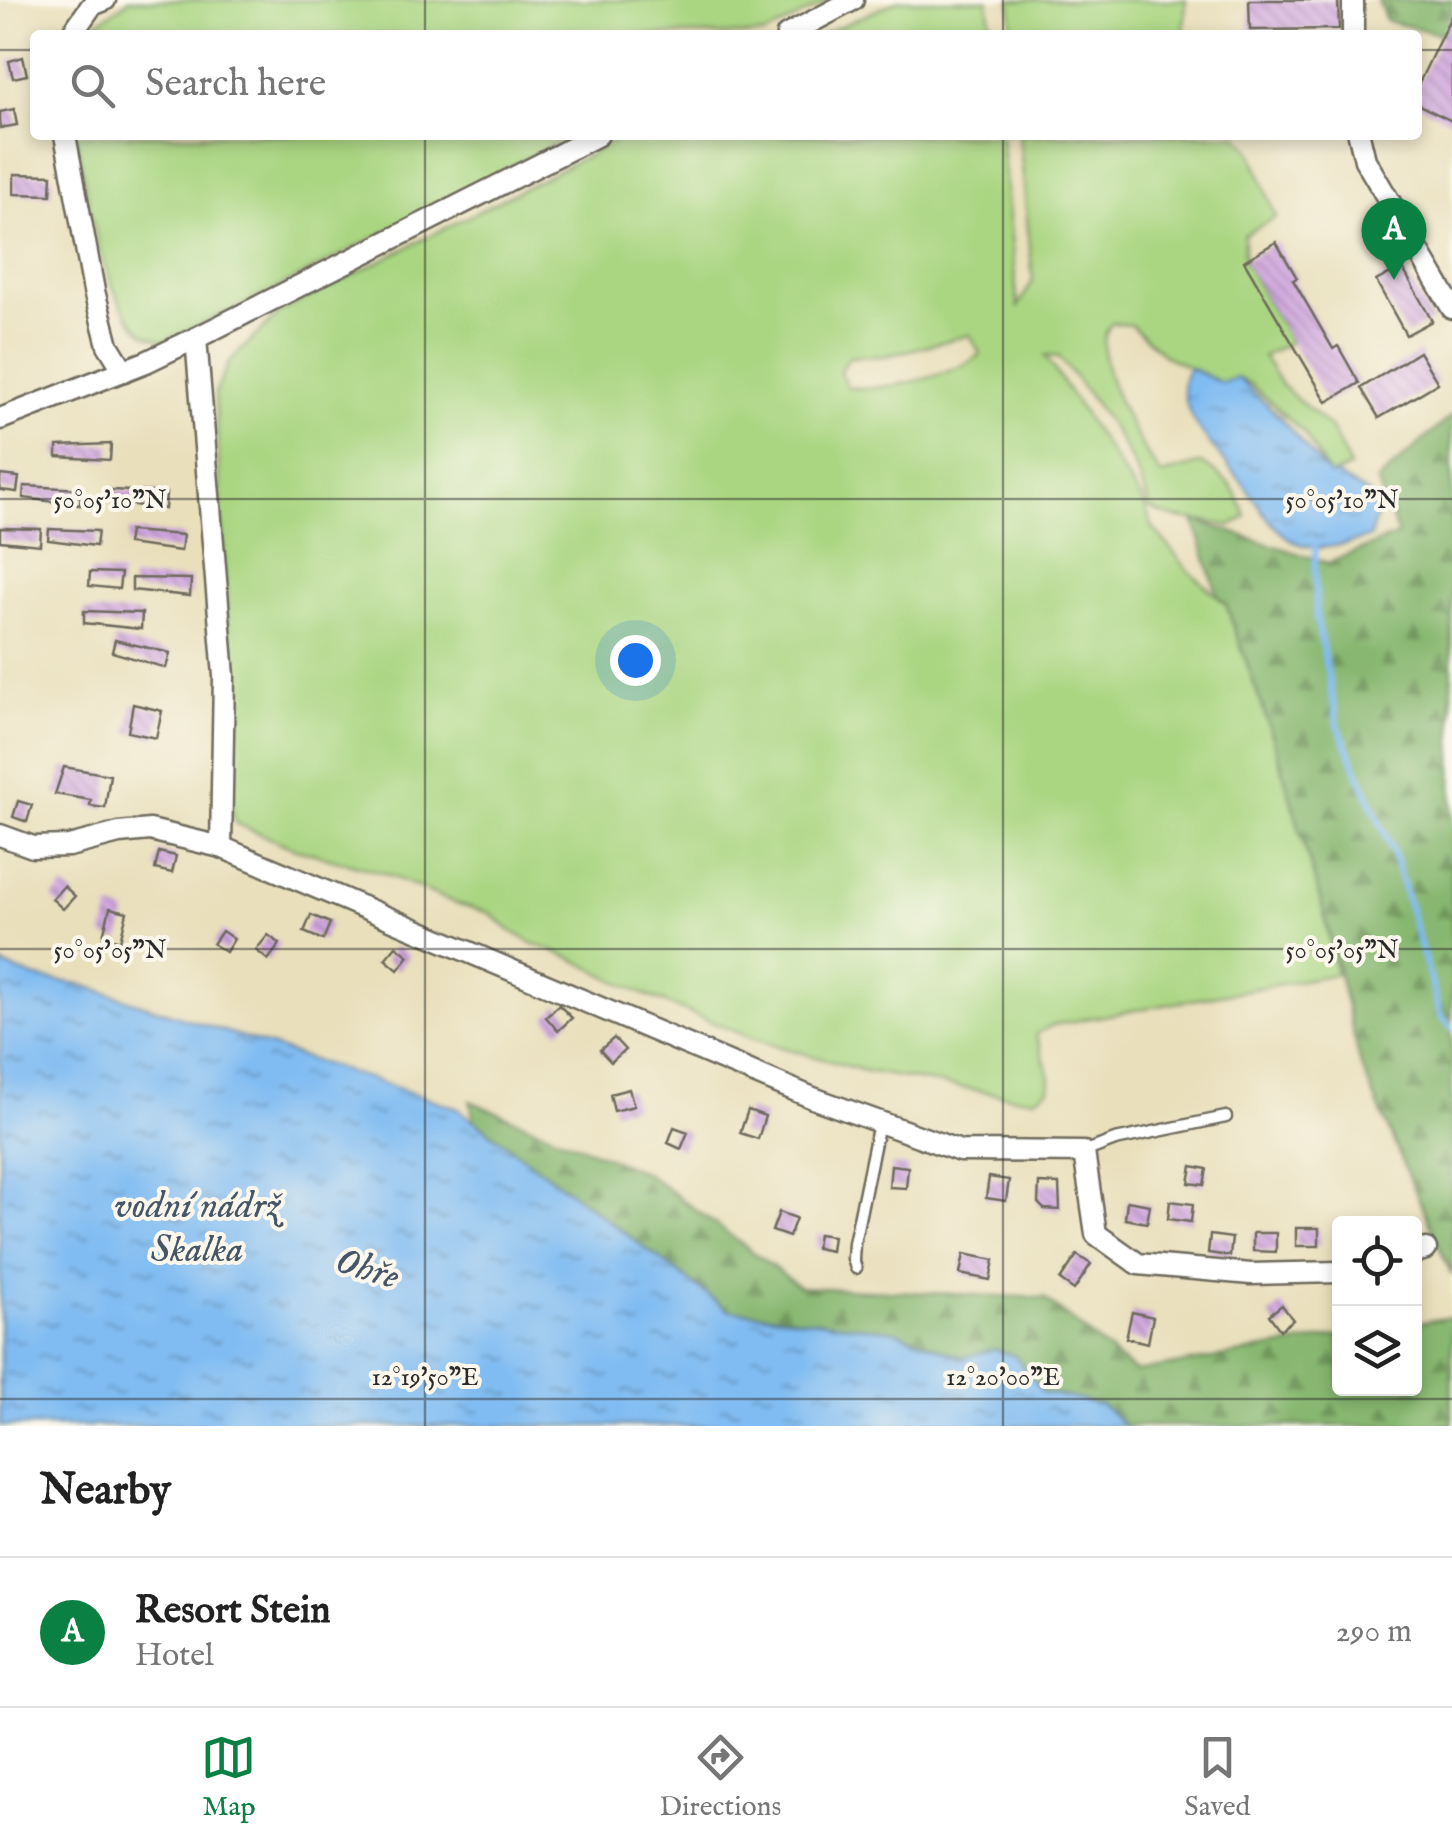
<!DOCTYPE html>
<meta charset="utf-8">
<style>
body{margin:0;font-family:"IM FELL English",serif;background:#f6f6f6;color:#222}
.controls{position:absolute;right:30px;bottom:30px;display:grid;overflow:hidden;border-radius:10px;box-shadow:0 5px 15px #0003}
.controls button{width:90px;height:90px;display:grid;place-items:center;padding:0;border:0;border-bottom:2px solid #e0e0e0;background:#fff;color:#222;font:50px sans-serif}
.you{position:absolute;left:635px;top:660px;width:35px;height:35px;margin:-25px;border:8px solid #fff;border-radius:50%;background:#1a73e8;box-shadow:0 0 0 15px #1a73e833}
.badge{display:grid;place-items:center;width:65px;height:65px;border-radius:50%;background:#0b8043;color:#fff;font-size:32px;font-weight:700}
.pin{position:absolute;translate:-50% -82px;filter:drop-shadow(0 2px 5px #0008)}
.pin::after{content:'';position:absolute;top:52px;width:35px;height:30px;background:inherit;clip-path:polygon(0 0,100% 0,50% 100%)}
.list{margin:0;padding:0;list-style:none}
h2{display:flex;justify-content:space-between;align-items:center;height:130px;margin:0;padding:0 40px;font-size:42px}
h2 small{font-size:32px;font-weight:400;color:#767676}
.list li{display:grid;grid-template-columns:65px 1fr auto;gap:30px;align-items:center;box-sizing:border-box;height:150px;padding:0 40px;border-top:2px solid #e0e0e0}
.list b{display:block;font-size:38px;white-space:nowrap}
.list p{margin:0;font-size:32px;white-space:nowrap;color:#767676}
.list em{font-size:32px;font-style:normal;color:#767676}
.icon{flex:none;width:55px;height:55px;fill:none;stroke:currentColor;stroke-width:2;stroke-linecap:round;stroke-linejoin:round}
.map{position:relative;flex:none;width:1452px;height:1426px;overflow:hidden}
.search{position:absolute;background:#fff;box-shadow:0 5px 15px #0003;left:30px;right:30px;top:30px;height:110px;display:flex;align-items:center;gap:25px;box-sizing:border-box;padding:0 35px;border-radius:10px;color:#767676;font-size:38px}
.sheet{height:280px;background:#fff}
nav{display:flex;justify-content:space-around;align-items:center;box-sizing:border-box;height:140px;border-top:2px solid #e0e0e0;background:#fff;font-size:28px;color:#767676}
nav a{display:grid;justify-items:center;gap:5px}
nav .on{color:#0b8043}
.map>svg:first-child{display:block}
.grass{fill:#aad682;stroke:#6a8056;stroke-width:2.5;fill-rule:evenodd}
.forest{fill:url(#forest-firs);stroke:#59714e;stroke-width:2.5}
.water{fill:url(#water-ripples);stroke:#56748e;stroke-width:2.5}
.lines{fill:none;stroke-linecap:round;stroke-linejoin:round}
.stream{stroke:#80bcf2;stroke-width:6}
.building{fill:url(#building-back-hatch)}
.service-casing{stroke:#6e6a5d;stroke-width:15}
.minor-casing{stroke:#6e6a5d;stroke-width:25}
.service{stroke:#fff;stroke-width:10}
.minor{stroke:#fff;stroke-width:20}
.ticks{fill:none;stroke:#2b2b2b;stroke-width:2.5;stroke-opacity:0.45}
.labels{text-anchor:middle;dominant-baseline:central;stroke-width:8;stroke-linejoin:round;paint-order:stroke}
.water-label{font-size:38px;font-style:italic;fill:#445667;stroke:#fbf7ec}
.ticks-label{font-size:25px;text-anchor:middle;fill:#2b2b2b;stroke:#fbf7ec;stroke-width:8;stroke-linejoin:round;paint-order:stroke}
</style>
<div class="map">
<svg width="1452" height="1426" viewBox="0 0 1452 1426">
<defs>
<pattern id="forest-firs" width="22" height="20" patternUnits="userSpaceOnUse" patternTransform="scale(2.5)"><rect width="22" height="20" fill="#87b770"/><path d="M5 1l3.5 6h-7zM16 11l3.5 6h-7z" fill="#6f955c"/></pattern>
<pattern id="water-ripples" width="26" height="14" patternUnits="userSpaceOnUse" patternTransform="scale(2.5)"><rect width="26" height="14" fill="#80bcf2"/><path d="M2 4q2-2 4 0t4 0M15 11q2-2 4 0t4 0" fill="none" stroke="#6999c4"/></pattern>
<pattern id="building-back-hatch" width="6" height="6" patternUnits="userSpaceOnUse" patternTransform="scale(2.5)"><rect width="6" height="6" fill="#cfa5de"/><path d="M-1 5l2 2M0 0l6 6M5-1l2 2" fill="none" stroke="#a887b4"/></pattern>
</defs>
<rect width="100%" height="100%" fill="#fbf7ec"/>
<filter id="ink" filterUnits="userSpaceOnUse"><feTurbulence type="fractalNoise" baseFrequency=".01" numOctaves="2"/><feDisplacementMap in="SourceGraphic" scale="20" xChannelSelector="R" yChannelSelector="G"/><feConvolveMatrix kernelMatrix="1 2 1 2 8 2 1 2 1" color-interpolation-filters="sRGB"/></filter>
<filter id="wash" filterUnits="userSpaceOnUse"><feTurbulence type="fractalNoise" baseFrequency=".0048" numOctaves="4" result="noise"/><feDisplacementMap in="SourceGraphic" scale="40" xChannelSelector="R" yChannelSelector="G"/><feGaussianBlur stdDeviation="2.25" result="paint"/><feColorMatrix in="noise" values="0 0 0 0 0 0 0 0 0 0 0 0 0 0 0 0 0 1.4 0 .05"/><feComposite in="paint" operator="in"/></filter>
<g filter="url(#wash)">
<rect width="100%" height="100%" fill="#e9dfbb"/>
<g class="grass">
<path d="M129,0H831L764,35H80Z"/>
<path d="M899,0H988L992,35H821Z"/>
<path d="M1011,0H1186L1184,35H1012Z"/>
<path d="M76,135H572L262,296L165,341C158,339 150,337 144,333C100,297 86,188 76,135Z"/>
<path d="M628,135H1001L1018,307L1033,280L1019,135H1238L1251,151L1276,217L1244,235V261L1291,342L1263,356L1282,386L1331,428L1350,467L1330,476L1304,433L1249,383L1235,378L1222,383L1165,356L1131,325L1112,323C1083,354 1141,446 1161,475L1201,463C1226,477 1238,490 1246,517L1231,526C1202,519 1174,522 1149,508C1136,451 1094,403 1059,357L1045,356L1143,502L1153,528L1190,572L1226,604L1273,738L1323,909L1336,974L1053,1025L1036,1034L1050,1078L1049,1089L1035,1098L1015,1097L865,1071L756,1040L636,991L569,957L532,943L511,931L490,913L455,903L386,874L293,848L235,823L227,788L231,688L215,393L230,361L282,311ZM970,335L980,354C959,375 877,393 848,387L840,372L849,357L886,356Z"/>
</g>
<g class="forest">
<path d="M1378,0H1452V37L1386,21Z"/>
<path d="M1452,415V1276L1361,1066L1323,909L1273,738L1226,604L1218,597L1194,520L1328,563L1398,535L1377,481Z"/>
<path d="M470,1101L646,1173L800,1287L1044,1298L1135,1372L1339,1336L1340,1388H1414L1415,1323L1452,1317V1426H1125L1102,1405L1042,1392L1015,1356L995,1349L963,1358L896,1331L728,1310L474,1120Z"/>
</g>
<g class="water">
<path d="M1189,368L1222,383L1238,378L1279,416L1330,476L1335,474L1370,495L1376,516L1370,537C1350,544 1320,552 1300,544C1272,533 1259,504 1242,482C1222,457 1165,403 1189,368Z"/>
<path d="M0,964L37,978L80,984L456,1107L728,1310L896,1331L963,1358L994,1349L1015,1356L1042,1392L1102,1405L1125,1426H0Z"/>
</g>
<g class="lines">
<path class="stream" d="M1315,547L1316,616L1338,725L1394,855L1441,1016L1452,1028"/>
</g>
<g id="blocks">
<g class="building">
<path d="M1249,0H1338L1339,29L1250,30Z"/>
<path d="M1452,14V121L1417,104V87Z"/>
<path d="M23,57L27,75L13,78L9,61Z"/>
<path d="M14,109L17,125L0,128V112Z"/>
<path d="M14,174L52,175L51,195L14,194Z"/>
<path d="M1276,242L1297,278L1293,280L1333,349L1338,346L1359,383L1327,402L1244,261Z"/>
<path d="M1402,267L1432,321L1406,335L1376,281Z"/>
<path d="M1419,352L1438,383L1379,418L1361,388Z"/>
<path d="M111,444L110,460L57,457V446Z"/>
<path d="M0,475L19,477L17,492L0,490Z"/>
<path d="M24,486L81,489L80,505L23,498Z"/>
<path d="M112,490L166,493L165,509L111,502Z"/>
<path d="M0,528L41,529L40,545L0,541Z"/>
<path d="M49,529L98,531L96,546L48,540Z"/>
<path d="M129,531L183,535L181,551L127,544Z"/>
<path d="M90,572L121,573L119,589L89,586Z"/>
<path d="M132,578L191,579L190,596L132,590Z"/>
<path d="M84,611L142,613L141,629L84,623Z"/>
<path d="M115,640L170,653L166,668L112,652Z"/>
<path d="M133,704L162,711L156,738L128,732Z"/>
<path d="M64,767L110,775L105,808L90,806L91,800L55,794Z"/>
<path d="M18,801L32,805L27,822L13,817Z"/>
<path d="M159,852L176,856L172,873L155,869Z"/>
<path d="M64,886L75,896L63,909L52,899Z"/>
<path d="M110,908L127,912L120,941L103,936Z"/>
<path d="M311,915L330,923L323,940L304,932Z"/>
<path d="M222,931L234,939L226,952L213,944Z"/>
<path d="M268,935L280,944L268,960L256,950Z"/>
<path d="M396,946L409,956L398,970L385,959Z"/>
<path d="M559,1005L572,1018L558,1031L546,1017Z"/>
<path d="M614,1038L625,1050L611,1062L600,1050Z"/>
<path d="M629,1089L634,1106L614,1111L610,1094Z"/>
<path d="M748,1110L765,1116L758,1139L740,1133Z"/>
<path d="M674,1127L688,1132L681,1149L668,1143Z"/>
<path d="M891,1165L908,1167L906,1188L889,1187Z"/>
<path d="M1192,1166L1207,1169L1204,1185L1189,1183Z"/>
<path d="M989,1177L1009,1180L1006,1201L986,1198Z"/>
<path d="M1039,1183L1059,1184L1060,1210L1044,1209L1038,1203Z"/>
<path d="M1127,1201L1150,1205L1147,1223L1125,1219Z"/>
<path d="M1170,1201L1193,1204L1191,1222L1168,1219Z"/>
<path d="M779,1212L796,1218L789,1237L772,1231Z"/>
<rect x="1296" y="1228" width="23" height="18"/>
<path d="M1253,1233H1276V1252L1253,1251Z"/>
<path d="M818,1234L833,1236L831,1251L816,1248Z"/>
<path d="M1210,1235L1232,1238L1230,1256L1208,1253Z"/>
<path d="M964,1254L994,1260L990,1280L960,1274Z"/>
<path d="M1077,1255L1091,1264L1074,1290L1060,1280Z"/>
<path d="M1282,1305L1293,1320L1280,1330L1269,1315Z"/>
<path d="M1132,1312L1153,1317L1148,1343L1126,1338Z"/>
</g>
</g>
</g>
<g filter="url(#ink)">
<use href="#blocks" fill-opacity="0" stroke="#6e6a5d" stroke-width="2.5"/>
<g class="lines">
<g class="service-casing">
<g id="service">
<path d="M1084,1152L1115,1140L1226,1117"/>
<path d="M856,1268L853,1259L854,1243L879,1123"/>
</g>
</g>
<g class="minor-casing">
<g id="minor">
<path d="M71,35L92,5L105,0"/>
<path d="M787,35L853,0"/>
<path d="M1353,35V0"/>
<path d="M65,135L94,291L108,345L124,371"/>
<path d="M598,135L196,338L224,676L221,847L813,1098L960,1151L1084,1152L1096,1234L1138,1264L1251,1274L1340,1272"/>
<path d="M1359,135L1365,160L1452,308"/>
<path d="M0,419L146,362L196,338"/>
<path d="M0,835L33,847L69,846L119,833L150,830L221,847"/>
<path d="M1414,1253L1426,1249"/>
</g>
</g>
<use href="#service" class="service"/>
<use href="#minor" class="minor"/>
</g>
</g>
<path class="ticks" d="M425,0V35M1003,0V35M0,50H35M1417,50H1452M425,135V1426M1003,135V1426M0,499H1452M0,949H1452M0,1399H1452"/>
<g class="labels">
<g class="water-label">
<text x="197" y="1207">vodní nádrž<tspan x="197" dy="44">Skalka</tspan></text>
<text transform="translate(367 1270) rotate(17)">Ohře</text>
</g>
</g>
<g class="ticks-label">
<text x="110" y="508">50°05'10"N</text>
<text x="1342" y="508">50°05'10"N</text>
<text x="110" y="958">50°05'05"N</text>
<text x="1342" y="958">50°05'05"N</text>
<text x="425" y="1385">12°19'50"E</text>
<text x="1003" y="1385">12°20'00"E</text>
</g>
</svg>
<div class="controls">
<button><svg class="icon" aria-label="locate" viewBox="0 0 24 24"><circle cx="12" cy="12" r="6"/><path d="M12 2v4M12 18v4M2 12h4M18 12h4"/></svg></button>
<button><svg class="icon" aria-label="layers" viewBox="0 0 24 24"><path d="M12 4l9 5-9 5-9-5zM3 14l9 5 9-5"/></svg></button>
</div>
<div class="you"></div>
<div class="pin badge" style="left:1394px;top:280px">A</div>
<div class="search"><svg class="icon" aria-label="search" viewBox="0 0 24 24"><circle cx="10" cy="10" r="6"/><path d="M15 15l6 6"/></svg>Search here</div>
</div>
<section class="sheet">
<h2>Nearby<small></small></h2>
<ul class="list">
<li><span class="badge">A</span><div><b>Resort Stein</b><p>Hotel</p></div><em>290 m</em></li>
</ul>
</section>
<nav>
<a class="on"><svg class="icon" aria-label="map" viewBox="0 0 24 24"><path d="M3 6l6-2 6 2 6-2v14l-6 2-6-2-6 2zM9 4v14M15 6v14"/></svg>Map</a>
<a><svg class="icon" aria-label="directions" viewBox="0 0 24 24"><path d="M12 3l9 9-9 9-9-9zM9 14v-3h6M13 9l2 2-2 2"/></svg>Directions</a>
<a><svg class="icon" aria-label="saved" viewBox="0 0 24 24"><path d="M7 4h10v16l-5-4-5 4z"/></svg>Saved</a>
</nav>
